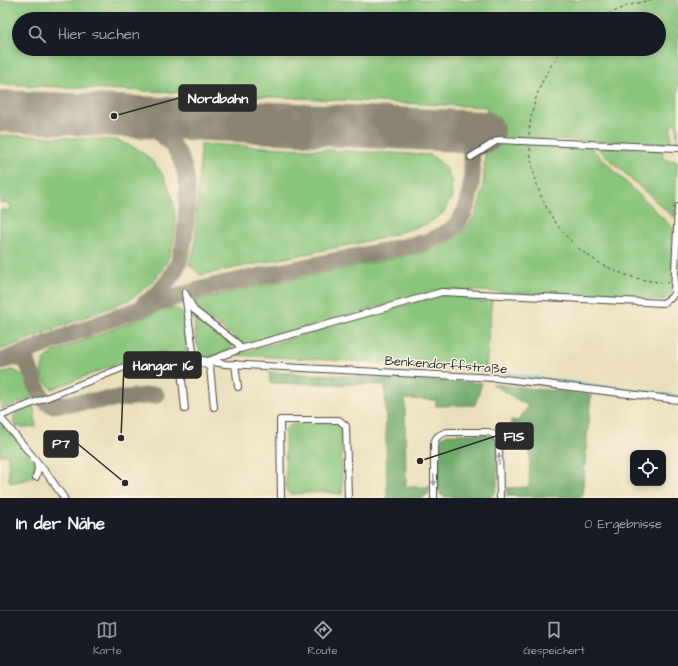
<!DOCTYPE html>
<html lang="de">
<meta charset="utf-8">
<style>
body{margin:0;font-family:"Architects Daughter",sans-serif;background:#242831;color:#f1f3f6}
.controls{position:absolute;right:12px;bottom:12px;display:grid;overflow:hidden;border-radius:8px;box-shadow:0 2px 6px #0003}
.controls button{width:36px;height:36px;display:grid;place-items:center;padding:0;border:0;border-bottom:1px solid #363941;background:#171b24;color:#f1f3f6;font:20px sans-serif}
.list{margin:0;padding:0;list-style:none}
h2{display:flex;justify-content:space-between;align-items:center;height:52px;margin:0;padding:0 16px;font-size:17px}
h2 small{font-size:13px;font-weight:400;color:#9ea1a6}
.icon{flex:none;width:22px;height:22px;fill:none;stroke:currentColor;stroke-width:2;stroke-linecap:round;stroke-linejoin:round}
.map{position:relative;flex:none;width:678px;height:498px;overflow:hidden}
.search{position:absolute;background:#171b24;box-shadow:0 2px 6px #0003;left:12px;right:12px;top:12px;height:44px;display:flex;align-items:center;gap:10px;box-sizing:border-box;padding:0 14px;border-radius:22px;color:#9ea1a6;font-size:15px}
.sheet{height:112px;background:#171b24}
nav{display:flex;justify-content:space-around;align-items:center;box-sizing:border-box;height:56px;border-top:1px solid #363941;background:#171b24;font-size:11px;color:#9ea1a6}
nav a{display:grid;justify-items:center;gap:2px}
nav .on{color:#8c9099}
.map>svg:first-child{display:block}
.green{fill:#89c57b;stroke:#5a7853;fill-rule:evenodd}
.forest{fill:#6eaa6b;stroke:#4c6a4b}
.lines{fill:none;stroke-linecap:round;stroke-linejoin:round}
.stream{stroke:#52bdcc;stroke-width:2}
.taxiway{stroke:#8a8572;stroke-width:17}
.runway{stroke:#8a8572;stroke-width:42}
.minor-casing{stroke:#484640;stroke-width:8}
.path{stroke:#484640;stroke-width:1;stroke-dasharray:3 3;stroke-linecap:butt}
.minor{stroke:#fff;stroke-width:6}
.oneway{fill:#a0a0a0}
.labels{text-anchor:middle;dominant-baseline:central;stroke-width:3;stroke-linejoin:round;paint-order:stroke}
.street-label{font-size:13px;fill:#2b2b2b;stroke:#fcf5e5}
.leader{fill:none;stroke:#2b2b2b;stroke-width:1.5}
.callout-dot{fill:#2b2b2b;stroke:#fcf5e5;stroke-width:1.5}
.callout{fill:#2b2b2b;stroke:#2b2b2b;stroke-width:1.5}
.callout-label{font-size:14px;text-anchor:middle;font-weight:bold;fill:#fff}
</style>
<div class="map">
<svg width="678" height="498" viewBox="0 0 678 498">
<rect width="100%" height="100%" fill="#fcf5e5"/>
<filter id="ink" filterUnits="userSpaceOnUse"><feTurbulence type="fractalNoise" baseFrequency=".025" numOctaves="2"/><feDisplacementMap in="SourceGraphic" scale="8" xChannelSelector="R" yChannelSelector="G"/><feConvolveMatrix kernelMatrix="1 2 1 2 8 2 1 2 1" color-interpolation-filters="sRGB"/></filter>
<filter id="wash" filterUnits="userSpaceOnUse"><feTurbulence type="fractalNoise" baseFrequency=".012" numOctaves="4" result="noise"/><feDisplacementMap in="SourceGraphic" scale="16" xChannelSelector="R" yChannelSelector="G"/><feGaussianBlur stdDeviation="0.9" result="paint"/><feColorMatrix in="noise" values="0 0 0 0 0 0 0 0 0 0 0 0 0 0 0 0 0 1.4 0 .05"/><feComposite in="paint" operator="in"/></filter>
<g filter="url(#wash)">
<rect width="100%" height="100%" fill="#eadfba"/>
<g class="green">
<path d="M0,0H678V145H676L677,124H671V144L498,137L486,146L487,107L0,84ZM19,19H659V49H19Z"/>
<path d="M0,135L117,140C127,144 139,149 147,156C179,184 185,240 159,274C151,285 140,292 129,300L0,350V210H11V204L0,203Z"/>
<path d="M498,142L589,146L674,229L672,291L670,296L663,300L440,289L249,344H244L196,310L194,305L195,301L226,293L437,249C483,225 483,199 485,152Z"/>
<path d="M201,144L431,155L445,166L451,180L452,197L443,213L427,224L378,239L201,275L189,265L195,244Z"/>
<path d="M595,146L662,150L663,158L666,160L677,161L675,217L672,216Z"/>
<path d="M442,294L476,296L478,302H485L492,297L486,368L234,355Z"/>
<path d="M168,308C173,308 177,308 180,311C189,318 186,347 187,359L184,361L180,360L176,355L167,352H148L52,389C39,378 38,365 51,353Z"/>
<path d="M194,313L233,342C233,353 217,355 209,358C193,353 195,327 194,313Z"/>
<path d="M12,370C28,375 29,383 34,397L2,409L0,406V374Z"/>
<path d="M31,405L34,407L36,427H17L14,424V416L19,410Z"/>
<path d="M0,420L35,462V470L33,478L11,483L9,480L8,455H0Z"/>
<path d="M334,423L341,427L342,494L326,492L291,494L286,491L285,430L292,424Z"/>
</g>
<g class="forest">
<path d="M269,372L482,383L475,405L436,406V400L405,399L406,487H431L428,494L422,498H387L385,385L270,383Z"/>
<path d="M492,384L591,395L582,497L507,496V488L529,487L530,435H510L511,420L518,421L528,406Z"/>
<path d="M447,434H487L494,438L497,444V485L495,493L491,497H445L440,494L437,487L436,444L440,438Z"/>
</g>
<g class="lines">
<path class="stream" d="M502,373L678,396"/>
<g class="taxiway">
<path d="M114,116C137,121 156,126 172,145C179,153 184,166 186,176C189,195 186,243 179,261C173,276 160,295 145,303"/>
<path d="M10,358H20L26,361C34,373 37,401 52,405L156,395"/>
<path d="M0,362C72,334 142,305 217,285L426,242C434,239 442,236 449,231C468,217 471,195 472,173C472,166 473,158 470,152C467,144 461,138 456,131"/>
</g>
<path class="runway" d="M0,111L484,132"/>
</g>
</g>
<g filter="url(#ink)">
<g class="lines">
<g class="minor-casing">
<g id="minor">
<path d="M471,157L498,140L678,148"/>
<path d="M208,361L225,364L496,378L678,400"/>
<path d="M235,364L238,387"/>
<path d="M181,370L185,409"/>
<path d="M214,407L210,367L194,359L185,293L194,310L238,344L240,349"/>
<path d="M0,416L150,357L169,356L181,370L194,359L208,361L240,349L442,292L663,303L671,298L674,293L678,207"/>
<path d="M0,417L48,475L64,498"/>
<path d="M36,477L38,469L37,463"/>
<path d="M281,498L280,420H339L346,426L348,498"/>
<path d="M434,498V443C436,436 440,434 447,432H488C495,434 497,436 499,444L500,498"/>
</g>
</g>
<g class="path">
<path d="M598,19L629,5L651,0"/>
<path d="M529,135C531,103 543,73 563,49"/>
<path d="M530,148C536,225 591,278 668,283"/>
</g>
<use href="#minor" class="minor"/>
</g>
<defs><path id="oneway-solid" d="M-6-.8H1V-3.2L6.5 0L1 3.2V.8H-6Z"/></defs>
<g class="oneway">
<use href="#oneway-solid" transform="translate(499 459) rotate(-91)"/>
<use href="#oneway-solid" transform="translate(434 480) rotate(89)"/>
</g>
</g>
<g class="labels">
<g class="street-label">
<text transform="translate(446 365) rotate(4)">Benkendorffstraße</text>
</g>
</g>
<path class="leader" d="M114 116L179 98M121 438L124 365M420 461L496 436M125 483L78 444"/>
<g class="callout-dot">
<circle cx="114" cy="116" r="4"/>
<circle cx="121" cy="438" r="4"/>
<circle cx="420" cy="461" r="4"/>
<circle cx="125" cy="483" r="4"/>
</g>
<g class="callout">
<rect x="179" y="85" width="77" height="26" rx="4"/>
<rect x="124" y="352" width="77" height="26" rx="4"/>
<rect x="496" y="423" width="37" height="26" rx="4"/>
<rect x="44" y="431" width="34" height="26" rx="4"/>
</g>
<g class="callout-label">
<text x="218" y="103">Nordbahn</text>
<text x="163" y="370">Hangar 16</text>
<text x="514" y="441">FIS</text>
<text x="61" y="448">P7</text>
</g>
</svg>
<div class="controls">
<button><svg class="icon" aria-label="locate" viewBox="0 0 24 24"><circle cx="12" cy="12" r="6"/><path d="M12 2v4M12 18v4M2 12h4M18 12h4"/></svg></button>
</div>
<div class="search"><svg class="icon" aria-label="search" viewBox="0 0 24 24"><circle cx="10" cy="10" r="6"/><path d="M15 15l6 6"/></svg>Hier suchen</div>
</div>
<section class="sheet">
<h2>In der Nähe<small>0 Ergebnisse</small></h2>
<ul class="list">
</ul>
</section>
<nav>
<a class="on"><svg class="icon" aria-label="map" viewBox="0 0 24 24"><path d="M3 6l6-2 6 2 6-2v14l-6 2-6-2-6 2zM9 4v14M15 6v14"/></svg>Karte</a>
<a><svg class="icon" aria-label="directions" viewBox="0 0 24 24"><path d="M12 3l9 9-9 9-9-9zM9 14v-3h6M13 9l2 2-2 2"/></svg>Route</a>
<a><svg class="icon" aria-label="saved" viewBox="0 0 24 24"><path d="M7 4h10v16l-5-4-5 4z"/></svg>Gespeichert</a>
</nav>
